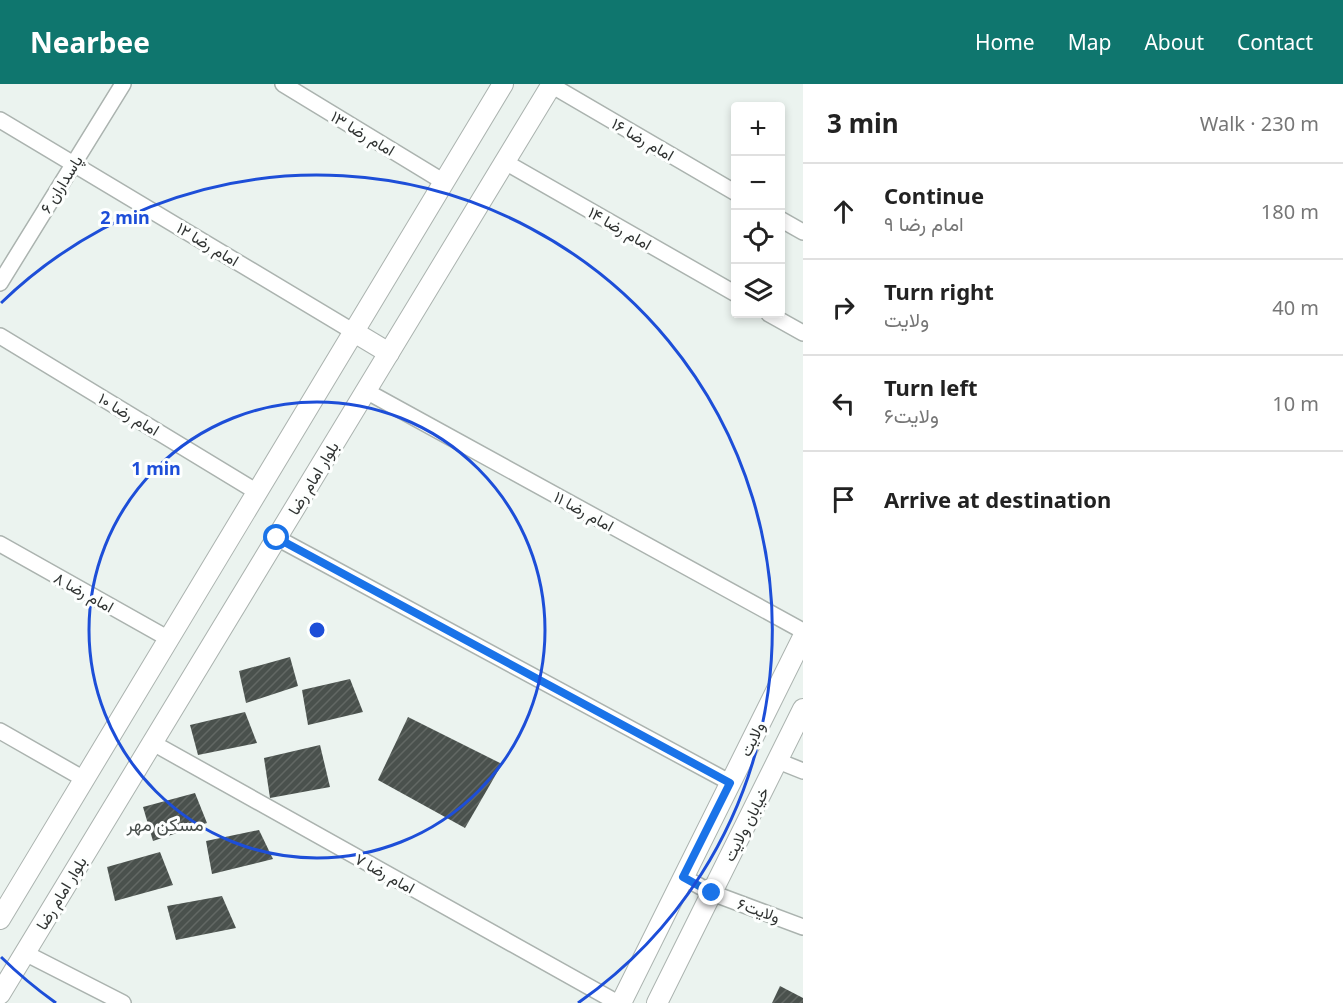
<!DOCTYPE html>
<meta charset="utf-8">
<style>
body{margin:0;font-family:"Noto Sans",Vazirmatn,sans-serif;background:#f2f2f2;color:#222}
.controls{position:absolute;right:18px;top:18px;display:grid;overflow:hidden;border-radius:6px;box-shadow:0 3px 9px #0003}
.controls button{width:54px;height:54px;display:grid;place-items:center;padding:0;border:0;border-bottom:2px solid #e0e0e0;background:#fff;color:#222;font:30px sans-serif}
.stop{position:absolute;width:18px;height:18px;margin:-14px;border:4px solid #1a73e8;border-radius:50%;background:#fff}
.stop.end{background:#1a73e8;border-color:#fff;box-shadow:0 2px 6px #0008}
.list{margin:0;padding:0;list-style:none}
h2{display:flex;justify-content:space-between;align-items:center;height:78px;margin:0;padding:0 24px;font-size:26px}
h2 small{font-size:20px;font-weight:400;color:#767676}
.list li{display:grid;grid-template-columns:39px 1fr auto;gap:18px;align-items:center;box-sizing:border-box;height:96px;padding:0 24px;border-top:2px solid #e0e0e0}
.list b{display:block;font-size:22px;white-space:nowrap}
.list p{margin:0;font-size:20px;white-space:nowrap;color:#767676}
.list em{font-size:20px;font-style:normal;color:#767676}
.icon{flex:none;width:33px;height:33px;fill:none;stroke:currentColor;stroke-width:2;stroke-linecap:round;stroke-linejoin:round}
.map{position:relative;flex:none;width:803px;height:919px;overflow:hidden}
header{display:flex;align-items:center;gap:36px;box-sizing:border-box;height:84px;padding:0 30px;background:#0f766e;color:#fff}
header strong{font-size:28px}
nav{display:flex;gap:33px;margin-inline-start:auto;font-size:21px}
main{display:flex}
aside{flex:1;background:#fff}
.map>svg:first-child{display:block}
.building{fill:url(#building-hatch)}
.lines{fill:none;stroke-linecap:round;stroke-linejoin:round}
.minor-casing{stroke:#abb3af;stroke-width:18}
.tertiary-casing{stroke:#abb3af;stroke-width:22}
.minor{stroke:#fff;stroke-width:15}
.tertiary{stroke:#fff;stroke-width:20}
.route{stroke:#1a73e8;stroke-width:8}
.ring{fill:none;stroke:#1d4ed8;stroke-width:3}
.labels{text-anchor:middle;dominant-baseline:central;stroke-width:6;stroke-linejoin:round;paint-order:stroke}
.street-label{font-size:16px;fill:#303332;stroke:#fdfffe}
.neighbourhood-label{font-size:18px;fill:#484f4c;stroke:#fdfffe}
.centre{fill:#1d4ed8;stroke:#fdfffe;stroke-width:3}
.ring-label{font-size:18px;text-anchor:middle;font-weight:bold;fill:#1d4ed8;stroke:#fdfffe;stroke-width:6;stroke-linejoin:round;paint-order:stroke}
</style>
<header>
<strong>Nearbee</strong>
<nav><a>Home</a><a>Map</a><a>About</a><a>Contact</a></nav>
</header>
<main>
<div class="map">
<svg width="803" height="919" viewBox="0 0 803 919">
<defs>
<pattern id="building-hatch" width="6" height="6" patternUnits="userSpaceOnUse" patternTransform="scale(1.5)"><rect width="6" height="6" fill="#4a514d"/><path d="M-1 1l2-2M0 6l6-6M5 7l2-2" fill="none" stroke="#626864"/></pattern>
</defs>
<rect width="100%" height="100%" fill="#ebf3ef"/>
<g class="building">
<path d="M290,573L298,602L246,619L239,587Z"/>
<path d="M350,595L363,628L308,641L302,606Z"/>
<path d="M245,628L257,659L198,671L190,641Z"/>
<path d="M408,633L502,680L465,744L378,696Z"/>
<path d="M320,661L330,703L270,714L264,674Z"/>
<path d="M195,709L207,739L153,757L143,723Z"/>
<path d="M259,746L273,775L212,790L206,757Z"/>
<path d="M160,768L173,801L115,817L107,783Z"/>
<path d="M222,812L236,844L176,856L167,822Z"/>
<path d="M780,902L803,914V919H772Z"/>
</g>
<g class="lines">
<g class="minor-casing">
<g id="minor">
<path d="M283,0L444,98"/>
<path d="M551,1L736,109"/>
<path d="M0,36L354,248"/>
<path d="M505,78L736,210"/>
<path d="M780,135L803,148"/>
<path d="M0,199L123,0"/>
<path d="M769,230L803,249"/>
<path d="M0,252L257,408"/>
<path d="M366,307L803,547"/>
<path d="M277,454L731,699"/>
<path d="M0,460L169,555"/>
<path d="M0,647L84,695"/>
<path d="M153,659L618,919"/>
<path d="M778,677L803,687"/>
<path d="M683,793L712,809L803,843"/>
<path d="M25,869L123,919"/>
</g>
</g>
<g class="tertiary-casing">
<g id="tertiary">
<path d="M354,248L389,269"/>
<path d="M0,835L503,0"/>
<path d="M0,910L552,0"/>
<path d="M621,919L803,553"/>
<path d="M657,919L803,625"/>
</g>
</g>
<use href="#minor" class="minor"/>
<use href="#tertiary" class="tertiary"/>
</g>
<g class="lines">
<path class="route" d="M277,454L730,699L683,793L712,809"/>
</g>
<g class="ring">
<circle cx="317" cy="546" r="228"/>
<path d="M56 919A455 455 0 0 1 1 873M1 219A455 455 0 1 1 578 919"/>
</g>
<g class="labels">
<g class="street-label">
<text transform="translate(363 49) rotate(31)">امام رضا ۱۳</text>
<text transform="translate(643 55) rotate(30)">امام رضا ۱۶</text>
<text transform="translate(61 100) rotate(-58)">پاسداران ۶</text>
<text transform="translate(620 144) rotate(30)">امام رضا ۱۴</text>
<text transform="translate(208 160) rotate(31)">امام رضا ۱۲</text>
<text transform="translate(129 330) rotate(31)">امام رضا ۱۰</text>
<text transform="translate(313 394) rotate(-59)">بلوار امام رضا</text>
<text transform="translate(584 427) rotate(29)">امام رضا ۱۱</text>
<text transform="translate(84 508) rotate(29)">امام رضا ۸</text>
<text transform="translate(752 655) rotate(-64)">ولایت</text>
<text transform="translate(746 740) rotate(-63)">خیابان ولایت</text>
<text transform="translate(385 789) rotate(29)">امام رضا ۷</text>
<text transform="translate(61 809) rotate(-59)">بلوار امام رضا</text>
<text transform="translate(759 826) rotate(20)">ولایت۶</text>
</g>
<g class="neighbourhood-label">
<text x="165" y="740">مسکن مهر</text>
</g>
</g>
<circle cx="317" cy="546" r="9" class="centre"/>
<g class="ring-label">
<text x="125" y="140">2 min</text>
<text x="156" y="391">1 min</text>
</g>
</svg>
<div class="controls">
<button>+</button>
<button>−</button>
<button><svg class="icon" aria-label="locate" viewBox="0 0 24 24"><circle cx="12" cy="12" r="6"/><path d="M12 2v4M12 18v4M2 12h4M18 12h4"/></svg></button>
<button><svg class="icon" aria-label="layers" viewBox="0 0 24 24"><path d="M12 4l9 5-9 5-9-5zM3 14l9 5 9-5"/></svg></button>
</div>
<div class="stop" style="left:277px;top:454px"></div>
<div class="stop end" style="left:712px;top:809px"></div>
</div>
<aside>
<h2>3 min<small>Walk · 230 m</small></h2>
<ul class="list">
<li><svg class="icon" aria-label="ahead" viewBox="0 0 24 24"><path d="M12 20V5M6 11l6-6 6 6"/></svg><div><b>Continue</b><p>امام رضا ۹</p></div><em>180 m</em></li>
<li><svg class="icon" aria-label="right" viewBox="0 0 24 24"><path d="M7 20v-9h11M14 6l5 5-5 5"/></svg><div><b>Turn right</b><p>ولایت</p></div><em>40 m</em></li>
<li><svg class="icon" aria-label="left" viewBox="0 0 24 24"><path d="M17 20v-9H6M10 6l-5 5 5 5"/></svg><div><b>Turn left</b><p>ولایت۶</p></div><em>10 m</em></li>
<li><svg class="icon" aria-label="arrive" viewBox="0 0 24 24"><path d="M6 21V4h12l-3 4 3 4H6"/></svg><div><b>Arrive at destination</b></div></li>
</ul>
</aside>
</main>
